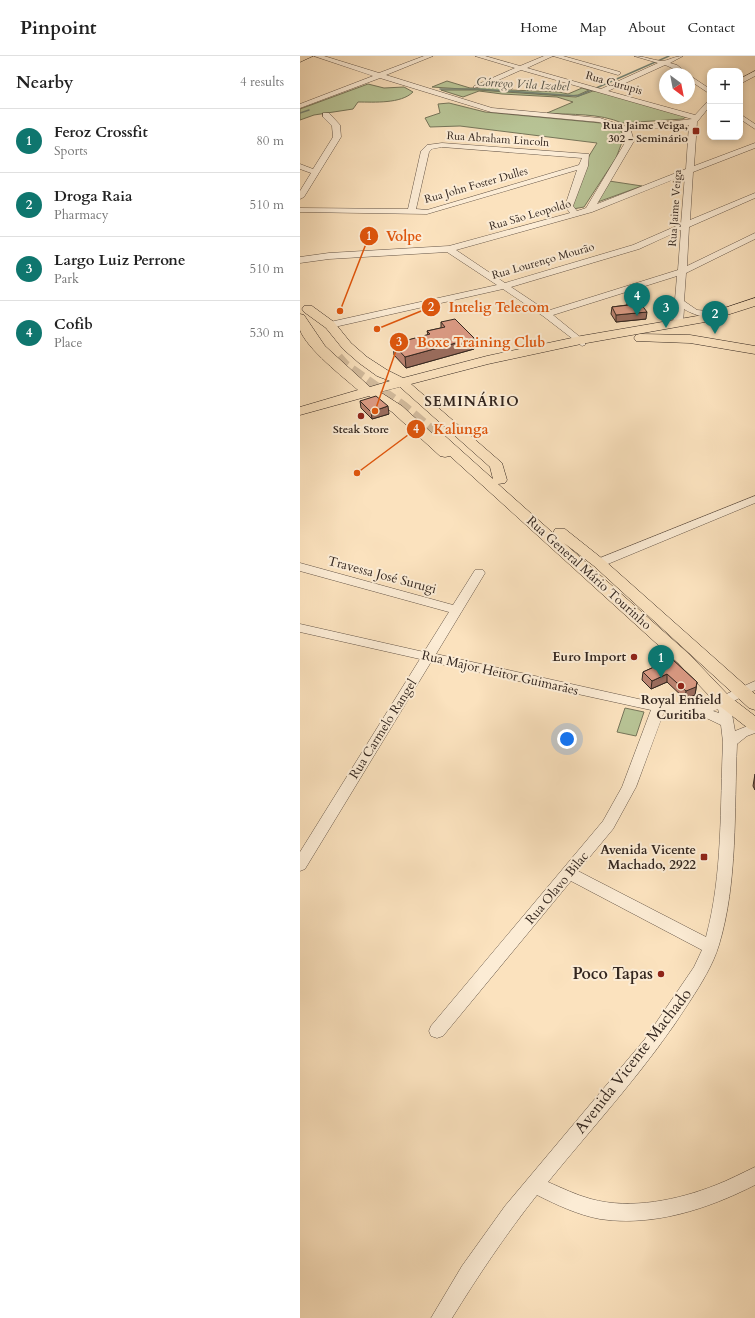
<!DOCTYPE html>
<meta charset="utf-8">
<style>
body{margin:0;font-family:Cardo,serif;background:#f2f2f2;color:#222}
.controls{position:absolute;right:12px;top:12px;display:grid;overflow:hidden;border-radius:8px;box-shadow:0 2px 6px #0003}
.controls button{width:36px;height:36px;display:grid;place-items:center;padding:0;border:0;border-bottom:1px solid #e0e0e0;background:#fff;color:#222;font:20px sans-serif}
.compass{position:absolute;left:359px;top:12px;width:36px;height:36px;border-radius:50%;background:#fff;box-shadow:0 2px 6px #0003;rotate:148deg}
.you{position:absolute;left:267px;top:683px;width:14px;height:14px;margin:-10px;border:3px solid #fff;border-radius:50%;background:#1a73e8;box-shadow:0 0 0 6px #1a73e833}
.badge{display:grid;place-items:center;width:26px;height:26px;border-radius:50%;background:#0f766e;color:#fff;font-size:13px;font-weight:700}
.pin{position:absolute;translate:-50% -33px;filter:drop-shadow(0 1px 2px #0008)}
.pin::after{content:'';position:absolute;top:21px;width:14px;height:12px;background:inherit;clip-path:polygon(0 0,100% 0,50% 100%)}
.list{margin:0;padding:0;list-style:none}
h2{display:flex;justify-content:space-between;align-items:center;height:52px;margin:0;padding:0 16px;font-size:17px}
h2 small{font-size:13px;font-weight:400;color:#767676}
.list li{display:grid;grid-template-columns:26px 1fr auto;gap:12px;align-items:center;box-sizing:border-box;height:64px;padding:0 16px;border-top:1px solid #e0e0e0}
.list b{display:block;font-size:15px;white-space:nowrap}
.list p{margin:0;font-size:13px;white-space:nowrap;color:#767676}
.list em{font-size:13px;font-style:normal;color:#767676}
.map{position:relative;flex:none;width:455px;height:1262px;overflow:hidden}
header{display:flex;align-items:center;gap:24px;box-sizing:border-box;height:56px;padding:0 20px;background:#fff;border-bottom:1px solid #e0e0e0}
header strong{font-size:19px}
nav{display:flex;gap:22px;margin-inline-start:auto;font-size:14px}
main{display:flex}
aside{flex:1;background:#fff}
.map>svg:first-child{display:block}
.green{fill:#b8c496;stroke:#76755a}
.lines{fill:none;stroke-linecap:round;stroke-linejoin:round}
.stream{stroke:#748273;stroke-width:1.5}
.major-tunnel{stroke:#d3bc9e;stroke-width:13;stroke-dasharray:13 6;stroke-linecap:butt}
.minor-casing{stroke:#655547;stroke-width:1}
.major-casing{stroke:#33261f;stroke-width:1}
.minor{fill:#fcecd5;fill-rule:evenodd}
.major{fill:#fbe2be;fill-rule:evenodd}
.wall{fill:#bd8572;stroke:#33261f}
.shaded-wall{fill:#9a6c5d;stroke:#33261f}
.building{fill:#dc9b85;stroke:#33261f}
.poi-dot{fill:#8f2418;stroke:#fcecd5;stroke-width:1.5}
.labels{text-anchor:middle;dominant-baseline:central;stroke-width:4;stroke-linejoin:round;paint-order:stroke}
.far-street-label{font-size:11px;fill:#33261f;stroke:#fcecd5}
.far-poi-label{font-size:11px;font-weight:bold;fill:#33261f;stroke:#fcecd5;text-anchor:end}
.far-water-label{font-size:12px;font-style:italic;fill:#545449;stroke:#fcecd5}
.street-label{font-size:13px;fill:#33261f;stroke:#fcecd5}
.poi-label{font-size:13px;font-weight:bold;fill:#33261f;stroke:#fcecd5;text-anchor:end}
.far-district-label{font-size:14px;font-weight:bold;letter-spacing:1px;fill:#33261f;stroke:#fcecd5}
.near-poi-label{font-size:16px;font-weight:bold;fill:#33261f;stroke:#fcecd5;text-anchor:end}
.near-street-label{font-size:16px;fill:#33261f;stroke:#fcecd5}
.leader{fill:none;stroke:#df560d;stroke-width:1.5}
.callout-dot{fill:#df560d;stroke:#fcecd5;stroke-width:1.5}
.mark-label{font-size:12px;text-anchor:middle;font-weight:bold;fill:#fff}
.callout-label{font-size:14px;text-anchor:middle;font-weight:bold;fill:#df560d;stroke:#fcecd5;stroke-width:4;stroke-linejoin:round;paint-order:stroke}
</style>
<header>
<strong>Pinpoint</strong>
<nav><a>Home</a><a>Map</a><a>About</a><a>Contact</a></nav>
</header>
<main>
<aside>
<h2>Nearby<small>4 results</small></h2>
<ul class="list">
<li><span class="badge">1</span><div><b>Feroz Crossfit</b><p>Sports</p></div><em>80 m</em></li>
<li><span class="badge">2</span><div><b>Droga Raia</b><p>Pharmacy</p></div><em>510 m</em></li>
<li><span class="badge">3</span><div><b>Largo Luiz Perrone</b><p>Park</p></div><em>510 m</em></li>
<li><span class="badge">4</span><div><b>Cofib</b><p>Place</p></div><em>530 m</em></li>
</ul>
</aside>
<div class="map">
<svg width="455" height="1262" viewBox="0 0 455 1262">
<rect width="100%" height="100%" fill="#fbe2be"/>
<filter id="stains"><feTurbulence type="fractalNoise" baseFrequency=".005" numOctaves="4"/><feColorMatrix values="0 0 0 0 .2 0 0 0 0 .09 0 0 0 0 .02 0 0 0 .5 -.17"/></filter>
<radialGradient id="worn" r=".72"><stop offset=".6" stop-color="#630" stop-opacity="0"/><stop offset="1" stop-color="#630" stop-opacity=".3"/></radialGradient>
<g class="green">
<path d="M147,25L170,32H179L188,28L211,34L259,36L268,38L282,32L289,34L278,39L268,40L132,31Z"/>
<path d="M68,28L84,32L104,31L113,36C101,48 74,46 58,46L53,53L14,59L0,64V53Z"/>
<path d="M141,34H178L276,41L293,35H298L387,60L383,63L322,67C300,57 271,59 247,57L273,46L257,41L202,38L179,35L163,41Z"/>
<path d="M149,47L185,56L301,67L321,75L324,81L316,102L284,151L273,153L272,151L289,100L297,87L160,70L130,71L125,62L140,57L138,48Z"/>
<path d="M309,125L342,130L295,147Z"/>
<path d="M325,652L344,656L336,680L317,676Z"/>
</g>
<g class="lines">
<g class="stream">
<path d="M140,33H178L278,40L369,0"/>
<path d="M0,57L9,54"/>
</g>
<path class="major-tunnel" d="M37,302L44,310L102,351L140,383"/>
<g class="minor-casing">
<g id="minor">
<path d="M14,0H24L79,17L124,0H133L86,19L192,52L300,62L327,71L392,63L221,14L194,26L212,31V33L188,28L174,32V30L215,12L175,0H185L220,10L244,0H263L320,16V18L318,19L253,0L227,12L301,33L358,7L334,0C344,0 352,4 362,5C367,5 375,0 383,0L370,7L377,9L388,18C379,18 374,12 365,9L308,35L395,59L410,43V50L397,66L394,110L455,87V92L393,116L390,164L455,137V142L389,171L387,210L455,177V183L386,217L384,245L397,254L417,256L422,259C414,266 391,258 384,253L383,267L378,270L375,269L373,267L377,220L253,259L285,285V289L282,290L243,260L203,233L30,272L27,271L25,269L30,266L197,229L147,196L29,203L0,207V201L29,197L149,190L270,157L265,150L277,114L127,158L0,156V152L108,153L121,95L127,89L142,87L289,98L288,110L273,150L277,155L286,152L326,85L324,74L299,66L191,56L80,22L0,52V48L73,20ZM389,69L386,113L297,148L334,85L331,75ZM142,91L282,102L279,109L127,154L116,153L129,96L132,93ZM385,119L381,168L333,189L205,227L156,194L292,156ZM381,174L378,214L247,255L211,231L339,193Z"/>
<path d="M455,15V20L440,28V23Z"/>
<path d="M389,19L410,33V38L389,24Z"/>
<path d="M23,57H29L40,69L41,81L4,141L0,143V135L11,117L0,113V108L13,113L33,81L32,70L23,61Z"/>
<path d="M440,58L455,68V73L440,63Z"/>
<path d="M455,440V447L303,510H295L293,507L295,504Z"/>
<path d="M0,507L153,549L175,514H183L185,517L136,598L343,644L400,650L455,625V634L430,647L435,675L455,667V677L447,680L437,688C434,754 438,826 419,889C413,909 401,928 390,945C349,1010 296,1067 248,1126C262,1132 276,1139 291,1143C331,1154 378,1144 416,1129C429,1124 442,1117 455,1111V1129C408,1153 353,1171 300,1163C278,1159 257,1149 237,1139C206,1178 178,1220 152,1262H131L162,1210L205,1150L345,983L394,911L402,894L271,825L143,980L137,982L131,980L129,975L131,970L303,765L322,731L351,654L131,606L5,813L0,815V796L120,603L0,576V568L124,596L149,556L0,515ZM418,653L419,657L413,655ZM364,656L400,659L421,669L423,686C420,750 423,818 406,881L278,815L313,773L336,731Z"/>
</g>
</g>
<g class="major-casing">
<g id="major">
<path d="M0,0H13L0,6Z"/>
<path d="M455,242V250L405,266L281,288L188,308L111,328L202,407L207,424L205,427L198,428L253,477L255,473H265L304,504L455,638V654L449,652L294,510L264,487L390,599L429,640L455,660V675L449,673L417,648L378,607L150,400L145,401L140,400L92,356L69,340L0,359V351L58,334C43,321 7,293 0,274C0,270 0,263 0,258L4,259L25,290L70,331L90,325L77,320L59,307L43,293L26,272L4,256L2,253L4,250H12L34,266L51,287L67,301L87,314L103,322L187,300L281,280L403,259ZM100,331L190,411L193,423L145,380H135L102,350L80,336Z"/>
<path d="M340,278L390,279L455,290V298L390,287L336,285L334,282L336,279Z"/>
</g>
</g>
<use href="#minor" class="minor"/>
<use href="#major" class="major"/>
</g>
<g class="wall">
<path d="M327,247L346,263L316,266L311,258L312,251L327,249Z"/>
<path d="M141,266L174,282V293L106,312L94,299L93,288L128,279L127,275L141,272Z"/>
<path d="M60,345L89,358L72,363L61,352Z"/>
<path d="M372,603L397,626L395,639L385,643L367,626L351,633L342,624L343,616Z"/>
<path d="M455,718V734L453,730Z"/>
</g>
<g class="shaded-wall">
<path d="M347,256L346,263L316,266V259Z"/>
<path d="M174,282V293L106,312L105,301Z"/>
<path d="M88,350L89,358L72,363L71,356Z"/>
<path d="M367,618V626L351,633L352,625Z"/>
<path d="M397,626L395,639L385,643L386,635Z"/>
</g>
<g class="building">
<path d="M338,244L347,256L316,259L312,251L329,249L327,247Z"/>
<path d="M155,263L174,282L105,301L93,288L130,278L127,275L145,271L141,266Z"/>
<path d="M76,340L88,350L71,356L60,345Z"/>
<path d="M372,603L397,626L396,631L386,635L367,618L352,625L343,616Z"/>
</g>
<g class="poi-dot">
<rect x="392" y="71" width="8" height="8" rx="2"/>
<circle cx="61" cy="360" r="4"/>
<circle cx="334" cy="601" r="4"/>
<circle cx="381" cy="630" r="4"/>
<rect x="400" y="797" width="8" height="8" rx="2"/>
<circle cx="361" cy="918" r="4"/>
</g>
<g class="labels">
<g class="far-street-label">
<text transform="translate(314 27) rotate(16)">Rua Curupis</text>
<text transform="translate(198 83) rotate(4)">Rua Abraham Lincoln</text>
<text transform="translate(176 129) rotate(-16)">Rua John Foster Dulles</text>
<text transform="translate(375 152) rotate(-86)">Rua Jaime Veiga</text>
<text transform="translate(230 159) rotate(-16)">Rua São Leopoldo</text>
<text transform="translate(243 205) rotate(-16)">Rua Lourenço Mourão</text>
</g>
<g class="far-poi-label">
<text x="388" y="69">Rua Jaime Veiga,<tspan x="388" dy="13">302 - Seminário</tspan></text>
<text x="61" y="373" text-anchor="middle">Steak Store</text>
</g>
<g class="far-water-label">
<text transform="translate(223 28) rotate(3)">Córrego Vila Izabel</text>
</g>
<g class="street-label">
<text transform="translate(289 517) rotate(42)">Rua General Mário Tourinho</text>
<text transform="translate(82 519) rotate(15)">Travessa José Surugi</text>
<text transform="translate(200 617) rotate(13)">Rua Major Heitor Guimarães</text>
<text transform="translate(83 673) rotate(-58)">Rua Carmelo Rangel</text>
<text transform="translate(257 832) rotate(-50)">Rua Olavo Bilac</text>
</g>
<g class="poi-label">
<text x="326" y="601">Euro Import</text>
<text x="381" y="644" text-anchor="middle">Royal Enfield<tspan x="381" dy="15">Curitiba</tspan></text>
<text x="396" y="794">Avenida Vicente<tspan x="396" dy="15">Machado, 2922</tspan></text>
</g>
<g class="far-district-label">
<text x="172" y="345">SEMINÁRIO</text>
</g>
<g class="near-poi-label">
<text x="353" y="918">Poco Tapas</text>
</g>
<g class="near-street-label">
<text transform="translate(333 1005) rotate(-52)">Avenida Vicente Machado</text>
</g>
</g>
<path class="leader" d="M40 255L69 180M77 273L131 251M75 355L99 286M57 417L116 373"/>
<g class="callout-dot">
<circle cx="40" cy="255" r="4"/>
<circle cx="77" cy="273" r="4"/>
<circle cx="75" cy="355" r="4"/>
<circle cx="57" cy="417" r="4"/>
<circle cx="69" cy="180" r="10"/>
<circle cx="131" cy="251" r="10"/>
<circle cx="99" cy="286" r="10"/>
<circle cx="116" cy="373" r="10"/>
</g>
<g class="mark-label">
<text x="69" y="184">1</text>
<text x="131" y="255">2</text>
<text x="99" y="290">3</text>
<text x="116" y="377">4</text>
</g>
<g class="callout-label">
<text x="104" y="185">Volpe</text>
<text x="199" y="256">Intelig Telecom</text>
<text x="181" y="291">Boxe Training Club</text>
<text x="161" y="378">Kalunga</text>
</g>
<rect width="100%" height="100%" filter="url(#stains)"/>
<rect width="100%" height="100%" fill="url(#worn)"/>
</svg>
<div class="controls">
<button>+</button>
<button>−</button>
</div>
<svg class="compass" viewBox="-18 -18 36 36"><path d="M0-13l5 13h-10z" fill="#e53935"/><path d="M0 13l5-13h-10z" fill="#767676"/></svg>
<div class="you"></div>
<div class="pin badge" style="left:361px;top:622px">1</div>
<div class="pin badge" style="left:415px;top:278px">2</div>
<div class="pin badge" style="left:366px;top:272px">3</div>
<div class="pin badge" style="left:337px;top:260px">4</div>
</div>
</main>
